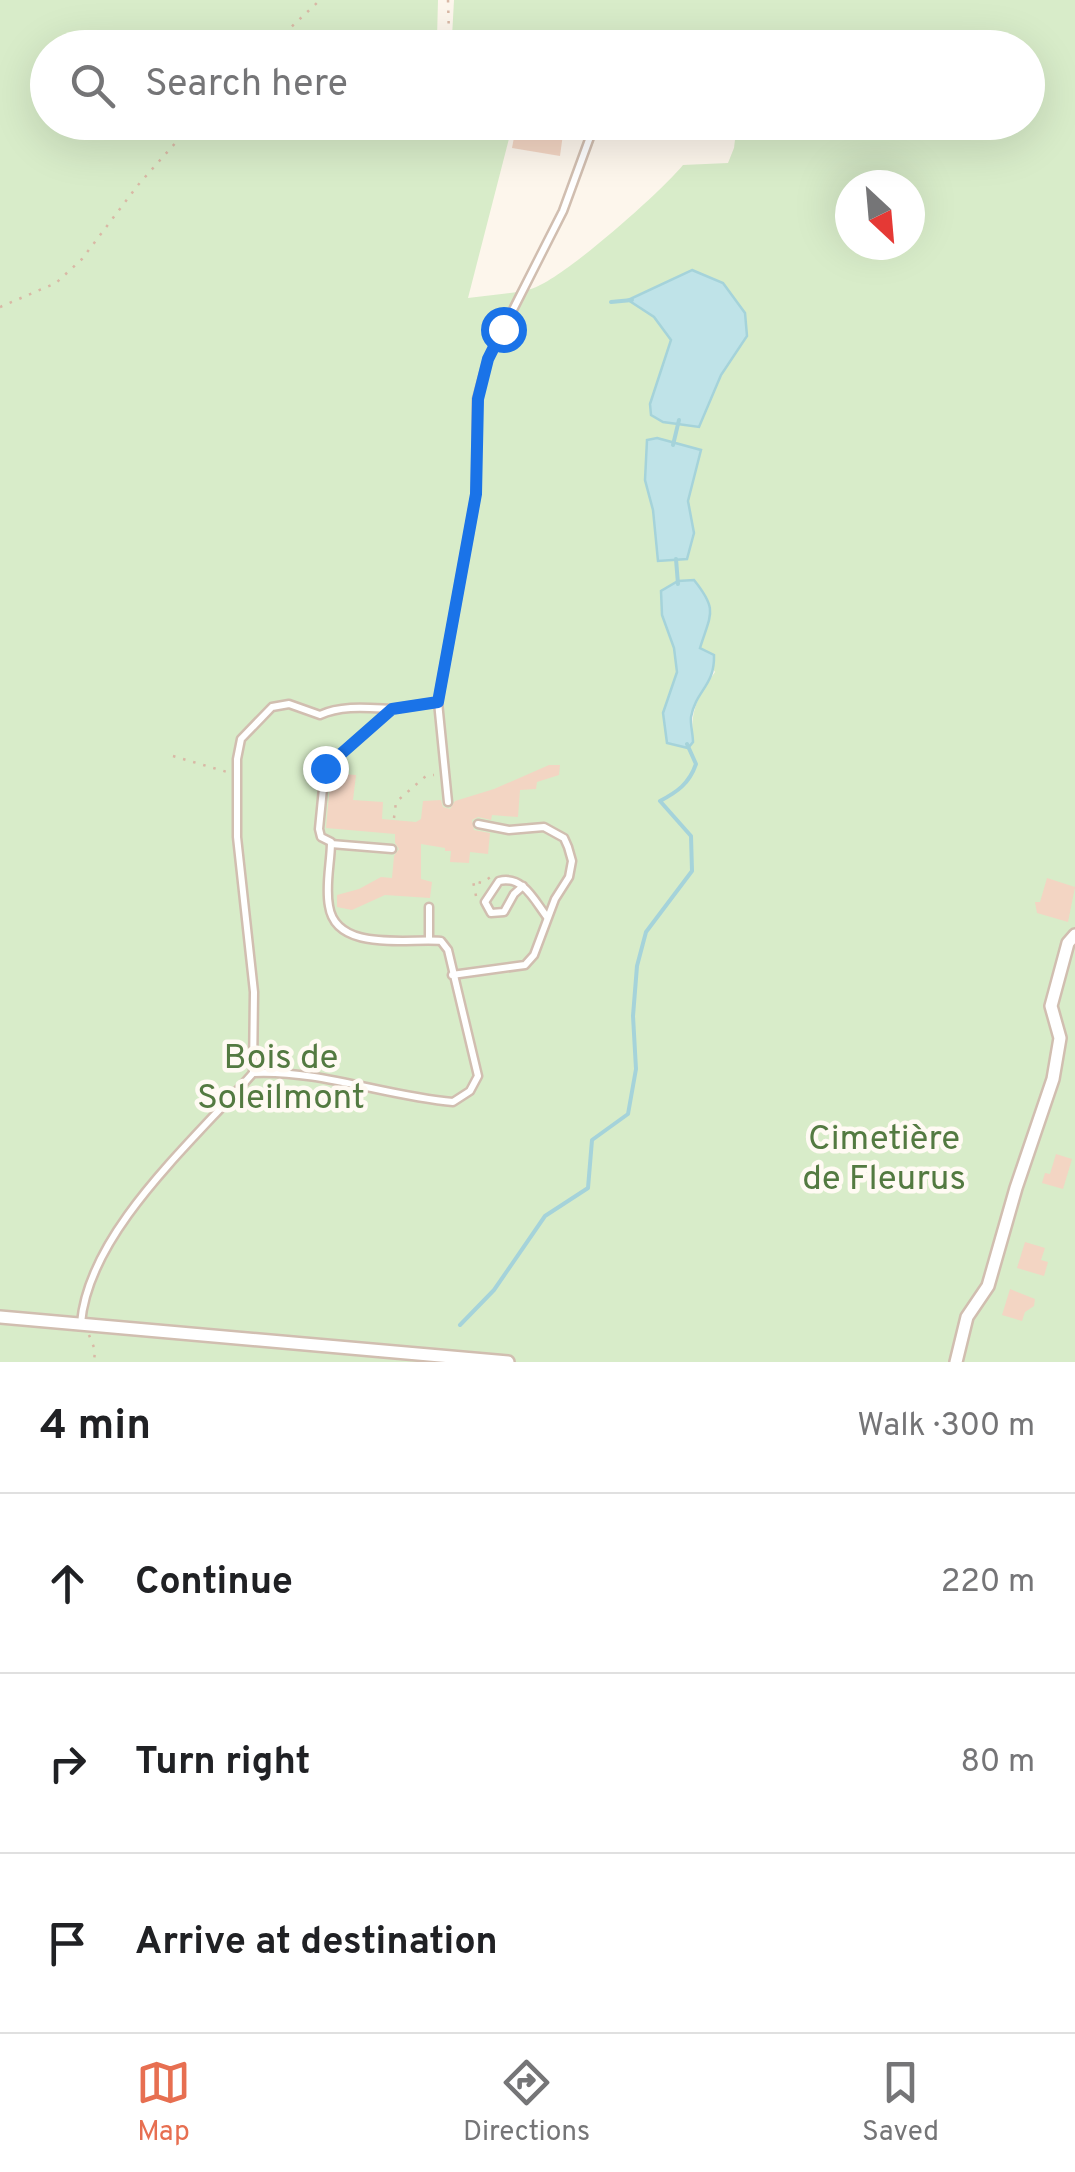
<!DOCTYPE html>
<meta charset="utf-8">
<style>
body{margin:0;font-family:Overpass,sans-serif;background:#f6f6f6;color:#202124}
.compass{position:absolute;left:835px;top:170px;width:90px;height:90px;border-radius:50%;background:#fff;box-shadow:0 10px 40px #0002;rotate:154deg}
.stop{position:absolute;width:30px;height:30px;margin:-22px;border:8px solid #1a73e8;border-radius:50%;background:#fff}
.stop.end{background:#1a73e8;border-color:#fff;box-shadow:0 2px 10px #0008}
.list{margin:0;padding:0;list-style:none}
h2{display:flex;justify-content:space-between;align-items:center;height:130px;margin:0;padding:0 40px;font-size:42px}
h2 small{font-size:32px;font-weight:400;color:#757577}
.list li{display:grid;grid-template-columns:65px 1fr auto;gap:30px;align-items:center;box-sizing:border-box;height:180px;padding:0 40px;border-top:2px solid #e0e0e0}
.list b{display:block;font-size:38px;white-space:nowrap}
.list em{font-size:32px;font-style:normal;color:#757577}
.icon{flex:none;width:55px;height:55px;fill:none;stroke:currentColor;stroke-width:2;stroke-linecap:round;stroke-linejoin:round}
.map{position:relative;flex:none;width:1075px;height:1362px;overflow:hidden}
.search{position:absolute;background:#fff;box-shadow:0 10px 40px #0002;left:30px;right:30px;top:30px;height:110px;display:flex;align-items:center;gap:25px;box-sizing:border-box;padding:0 35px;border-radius:55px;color:#757577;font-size:38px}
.sheet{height:670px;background:#fff}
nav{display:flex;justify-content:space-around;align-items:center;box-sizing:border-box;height:140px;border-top:2px solid #e0e0e0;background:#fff;font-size:28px;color:#757577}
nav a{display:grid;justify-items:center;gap:5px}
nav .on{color:#e76f51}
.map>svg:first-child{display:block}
.green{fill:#d8ecc9;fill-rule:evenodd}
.water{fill:#bfe3e8;stroke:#a5d3da;stroke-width:2.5}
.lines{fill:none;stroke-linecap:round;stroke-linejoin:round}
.stream{stroke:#a5d3da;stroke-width:4}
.building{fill:#f3d5c3}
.service-casing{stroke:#d1beb0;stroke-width:11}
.minor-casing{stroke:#d1beb0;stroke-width:16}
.path{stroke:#d9b8a5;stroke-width:2.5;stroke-dasharray:2.5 8;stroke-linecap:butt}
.service{stroke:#fff;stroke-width:6}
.minor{stroke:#fff;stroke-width:11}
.route{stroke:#1a73e8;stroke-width:12}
.labels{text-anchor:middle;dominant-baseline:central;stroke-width:9;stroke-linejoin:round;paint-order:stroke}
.park-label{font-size:35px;fill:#537a41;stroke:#fffaf3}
</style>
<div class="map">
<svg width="1075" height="1362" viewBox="0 0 1075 1362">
<rect width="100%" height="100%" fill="#fdf6ec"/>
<path class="green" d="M0,0H438L437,38L442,47L48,48V122L513,123L468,298C489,295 511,294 531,289C562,280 660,193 683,165L728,163L734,148L737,123L1028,122V48L459,47L452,37L454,0H1075V1362H0ZM850,185H910V245H850ZM692,270L747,336L721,375L699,427L650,404L672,340L654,317L628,299ZM701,450L688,501L694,533L658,560L653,510L645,479ZM662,615L710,616L700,648L715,672C697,698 690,710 693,742L668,743L663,713L677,672L674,648Z"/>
<g class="water">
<path d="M692,270L723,283L745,313L747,336L721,375L699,427L663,422L651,415L650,404L671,340L654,317L628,300Z"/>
<path d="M657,438L701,450L688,501L694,533L687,559L658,561L653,510L645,480L647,440Z"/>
<path d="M694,580C718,610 711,613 700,648L714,655C715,686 696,690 691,717C690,724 693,734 693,742L688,748L667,743L663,713L677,672L674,648L662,615L661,591L678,581Z"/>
</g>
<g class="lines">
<g class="stream">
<path d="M611,302L632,300"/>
<path d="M673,445L679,420"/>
<path d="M676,559L678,584"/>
<path d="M460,1325L494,1290L545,1216L588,1188L592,1140L628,1114L636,1069L633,1016L637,966L646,932L692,871L691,836L660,801C677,792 689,784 696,764L687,744"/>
</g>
</g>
<g class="building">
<path d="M529,122L580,125L578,136L563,134L560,156L512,148L515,132L527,136Z"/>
<path d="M549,765H560L559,775L537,782L536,789L520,790L518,817L492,815L491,820L478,817L472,820L474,830L490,833L488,854L470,852L469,863L450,862L451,851H445V848L421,844V879L432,882L430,898L385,895L352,910L337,907V895L359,889L381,877L392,878L394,856L399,849L395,843V834L326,828L331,773L356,775L353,800L383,802L382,819L416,822L421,819L423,801L441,800L443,807L450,809L455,801L494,789Z"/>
<path d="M1047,878L1075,887L1068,922L1037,913L1035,902H1040Z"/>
<path d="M1056,1154L1072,1159L1063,1189L1042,1183L1045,1173L1050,1174Z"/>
<path d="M1025,1242L1045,1248L1041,1260L1048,1262L1044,1276L1017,1268Z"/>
<path d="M1010,1289L1035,1299L1034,1306L1025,1312L1022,1321L1002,1315Z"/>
</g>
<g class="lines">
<g class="service-casing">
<g id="service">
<path d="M448,802L438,702L476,494L477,399L488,359L563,211L590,137L586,122"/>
<path d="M331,844L392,849"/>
<path d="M523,886L514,894L504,912L491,913L485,902L499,881C523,875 534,900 547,917"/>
<path d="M429,907V940"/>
<path d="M452,975L525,965L534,955L555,899L569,877L572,861L568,847L564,838L544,827L509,830L478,824"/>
<path d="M253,1073C321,1070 385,1096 453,1102L470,1091L478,1076L448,950L441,941C409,938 336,953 329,906C325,885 331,862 331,842L321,837L319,829L325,768L392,709L438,702"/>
<path d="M81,1323C89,1231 194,1141 253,1073L254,992L237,837V759L241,739L272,707L289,704L320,715C342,705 368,708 392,709"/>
</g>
</g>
<g class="minor-casing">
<g id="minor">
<path d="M0,1317L508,1362"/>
<path d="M956,1362L967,1317L988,1286L1016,1188L1053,1079L1060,1038L1051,1006L1068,943L1075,935"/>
</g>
</g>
<g class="path">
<path d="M448,0L449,36L454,48"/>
<path d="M269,48L320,0"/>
<path d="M0,307L56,283L82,259L138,185L194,122"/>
<path d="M173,756L227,772"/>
<path d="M394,818L396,802L426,776L434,775"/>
<path d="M476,896L473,881L482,883L492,876"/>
<path d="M89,1335L95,1350L94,1362"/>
</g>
<use href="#service" class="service"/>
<use href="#minor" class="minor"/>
</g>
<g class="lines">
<path class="route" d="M325,768L392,709L438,702L476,494L478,399L488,359L503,329"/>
</g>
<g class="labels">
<g class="park-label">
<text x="281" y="1059">Bois de<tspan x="281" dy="40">Soleilmont</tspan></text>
<text x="884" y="1140">Cimetière<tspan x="884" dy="40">de Fleurus</tspan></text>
</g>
</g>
</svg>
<svg class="compass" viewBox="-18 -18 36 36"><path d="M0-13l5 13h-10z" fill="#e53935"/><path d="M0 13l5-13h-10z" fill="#757577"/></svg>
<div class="stop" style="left:503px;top:329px"></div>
<div class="stop end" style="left:325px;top:768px"></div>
<div class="search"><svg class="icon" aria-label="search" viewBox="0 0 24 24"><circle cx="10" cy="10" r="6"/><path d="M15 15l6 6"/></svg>Search here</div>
</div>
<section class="sheet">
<h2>4 min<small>Walk · 300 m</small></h2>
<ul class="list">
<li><svg class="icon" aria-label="ahead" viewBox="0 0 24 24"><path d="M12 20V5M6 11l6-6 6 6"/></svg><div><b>Continue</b></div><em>220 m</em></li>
<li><svg class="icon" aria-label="right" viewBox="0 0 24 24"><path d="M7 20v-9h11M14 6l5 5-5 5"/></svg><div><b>Turn right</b></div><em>80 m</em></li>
<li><svg class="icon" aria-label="arrive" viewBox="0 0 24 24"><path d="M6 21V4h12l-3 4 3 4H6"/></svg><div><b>Arrive at destination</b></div></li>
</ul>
</section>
<nav>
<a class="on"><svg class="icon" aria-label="map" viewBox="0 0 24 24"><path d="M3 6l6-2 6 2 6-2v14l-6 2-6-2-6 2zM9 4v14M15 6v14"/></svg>Map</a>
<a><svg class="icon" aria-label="directions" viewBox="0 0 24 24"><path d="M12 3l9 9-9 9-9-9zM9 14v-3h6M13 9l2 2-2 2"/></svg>Directions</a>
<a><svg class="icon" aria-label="saved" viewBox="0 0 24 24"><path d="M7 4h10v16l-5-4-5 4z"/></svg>Saved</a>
</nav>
